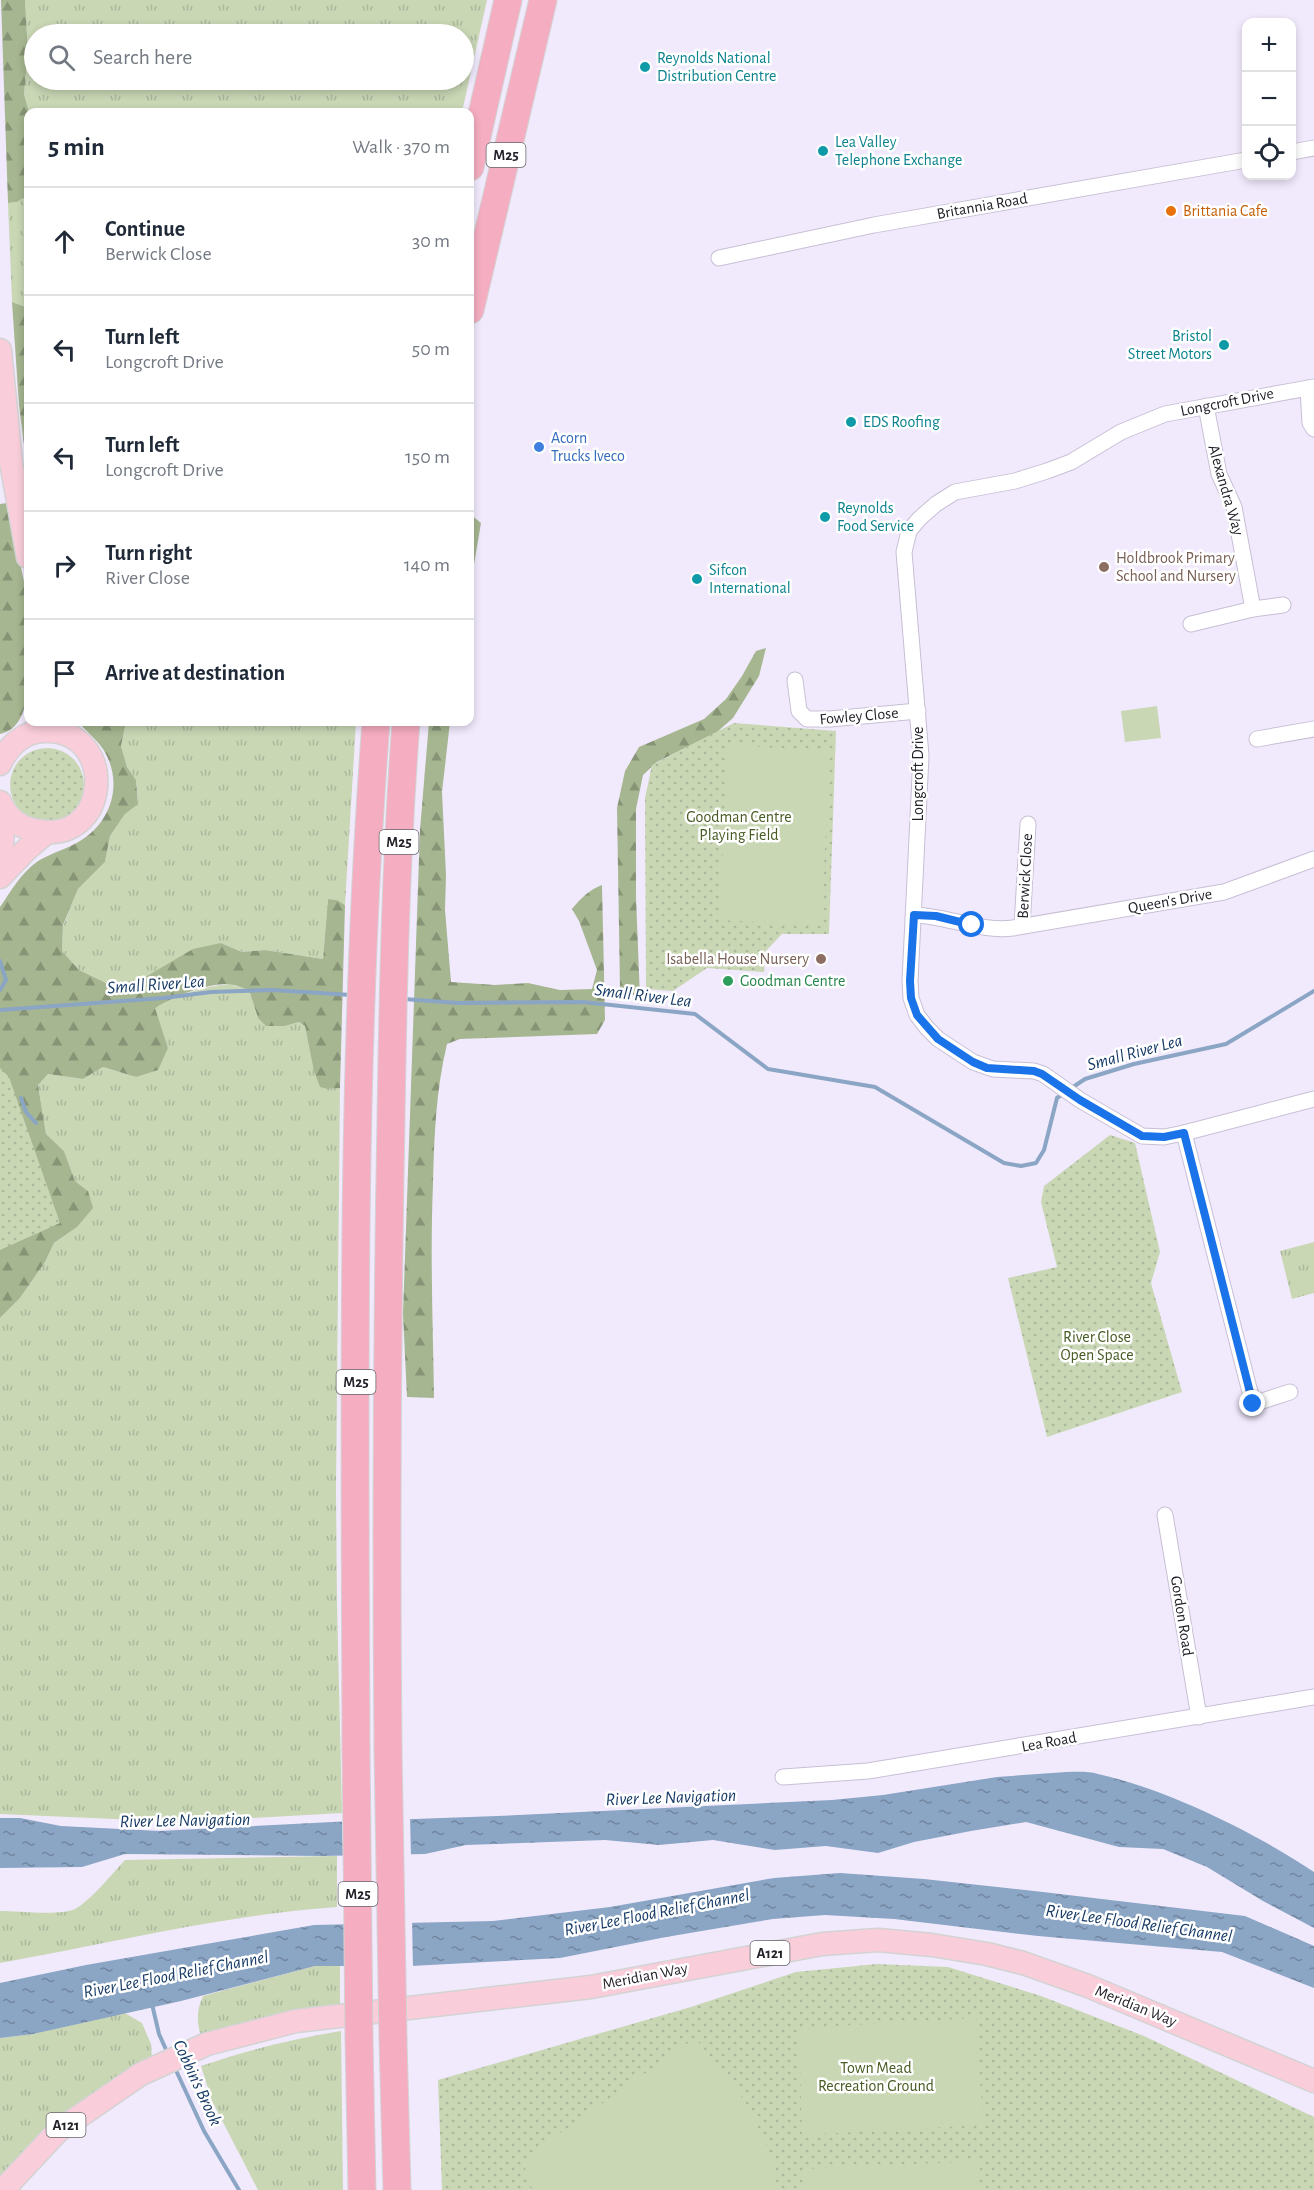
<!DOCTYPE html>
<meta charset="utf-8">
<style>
body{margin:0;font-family:"Alegreya Sans",sans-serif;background:#f2f2f3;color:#1f2937}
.controls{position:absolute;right:18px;top:18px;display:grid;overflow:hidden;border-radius:12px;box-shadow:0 3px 9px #0003}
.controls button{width:54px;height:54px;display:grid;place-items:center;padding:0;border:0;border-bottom:2px solid #e0e1e3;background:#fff;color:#1f2937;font:30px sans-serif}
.stop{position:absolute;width:18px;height:18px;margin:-14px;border:4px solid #1a73e8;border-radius:50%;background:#fff}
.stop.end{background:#1a73e8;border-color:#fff;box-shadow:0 2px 6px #0008}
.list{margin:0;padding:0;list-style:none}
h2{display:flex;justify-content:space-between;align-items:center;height:78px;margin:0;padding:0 24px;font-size:26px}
h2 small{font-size:20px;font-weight:400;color:#747a83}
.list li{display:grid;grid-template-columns:39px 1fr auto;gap:18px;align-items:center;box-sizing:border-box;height:108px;padding:0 24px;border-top:2px solid #e0e1e3}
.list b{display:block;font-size:22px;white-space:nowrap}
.list p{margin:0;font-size:20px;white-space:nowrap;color:#747a83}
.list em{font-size:20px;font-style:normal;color:#747a83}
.icon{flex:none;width:33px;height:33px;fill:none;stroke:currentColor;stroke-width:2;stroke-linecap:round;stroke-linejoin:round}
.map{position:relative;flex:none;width:1314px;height:2190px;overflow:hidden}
.search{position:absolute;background:#fff;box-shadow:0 3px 9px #0003;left:24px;top:24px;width:450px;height:66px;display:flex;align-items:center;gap:15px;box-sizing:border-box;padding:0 21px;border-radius:33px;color:#747a83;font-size:22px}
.panel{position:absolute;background:#fff;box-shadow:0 3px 9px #0003;left:24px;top:108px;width:450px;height:618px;border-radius:12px}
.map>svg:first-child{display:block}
.grass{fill:url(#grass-tufts);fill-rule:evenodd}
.forest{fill:url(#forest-firs)}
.park{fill:url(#park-dots)}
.pitch{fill:#c9d7b5}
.water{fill:url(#water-ripples)}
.pier{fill:#f1eafd}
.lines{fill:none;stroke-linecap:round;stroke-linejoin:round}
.stream{stroke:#8ba5c5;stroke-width:4}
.street-casing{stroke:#c8bfd6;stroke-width:17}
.primary-casing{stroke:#d3d3d4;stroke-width:25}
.highway-casing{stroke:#d3d3d4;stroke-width:29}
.street{stroke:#fff;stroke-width:15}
.primary{stroke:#f9ceda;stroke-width:22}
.highway{stroke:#f5adc1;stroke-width:27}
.highway-bridge-casing{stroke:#d3d3d4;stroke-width:29;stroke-linecap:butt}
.highway-bridge{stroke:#f5adc1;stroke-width:27}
.route{stroke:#1a73e8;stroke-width:8}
.culture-dot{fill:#0f9aa8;stroke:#fff;stroke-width:2}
.food-dot{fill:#e8710a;stroke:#fff;stroke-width:2}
.shop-dot{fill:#3f7fe0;stroke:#fff;stroke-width:2}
.education-dot{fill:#8d6e63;stroke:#fff;stroke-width:2}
.leisure-dot{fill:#2e9e5b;stroke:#fff;stroke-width:2}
.labels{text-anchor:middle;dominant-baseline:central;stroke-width:5;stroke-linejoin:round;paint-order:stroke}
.shield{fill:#fff;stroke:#66646a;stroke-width:1.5}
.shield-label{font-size:15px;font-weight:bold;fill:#24212a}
.culture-label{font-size:16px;fill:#0d838f;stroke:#fff;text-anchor:start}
.street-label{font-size:16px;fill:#24212a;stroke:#fff}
.food-label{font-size:16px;fill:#c56008;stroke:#fff;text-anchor:start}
.shop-label{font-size:16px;fill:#366cbe;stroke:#fff;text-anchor:start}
.education-label{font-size:16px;fill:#785e54;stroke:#fff;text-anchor:start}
.park-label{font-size:16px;fill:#475b23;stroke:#fff}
.leisure-label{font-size:16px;fill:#27864d;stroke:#fff;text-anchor:start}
.water-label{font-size:18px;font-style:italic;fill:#173b66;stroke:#fff}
</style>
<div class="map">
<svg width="1314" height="2190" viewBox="0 0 1314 2190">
<defs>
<pattern id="grass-tufts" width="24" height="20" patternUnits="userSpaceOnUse" patternTransform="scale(1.5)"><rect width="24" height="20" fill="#c9d7b5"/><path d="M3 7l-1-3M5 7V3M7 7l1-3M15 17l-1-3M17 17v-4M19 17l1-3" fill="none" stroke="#acb89c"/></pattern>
<pattern id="forest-firs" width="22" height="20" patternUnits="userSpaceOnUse" patternTransform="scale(1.5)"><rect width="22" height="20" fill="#a6b690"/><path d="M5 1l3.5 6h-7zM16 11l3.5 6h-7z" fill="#879476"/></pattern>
<pattern id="park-dots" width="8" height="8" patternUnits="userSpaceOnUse" patternTransform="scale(1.5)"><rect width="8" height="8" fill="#c9d7b5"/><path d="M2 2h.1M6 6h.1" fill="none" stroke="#acb89c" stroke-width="1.8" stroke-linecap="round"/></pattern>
<pattern id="water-ripples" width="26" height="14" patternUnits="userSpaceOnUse" patternTransform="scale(1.5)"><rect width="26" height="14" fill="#8ba5c5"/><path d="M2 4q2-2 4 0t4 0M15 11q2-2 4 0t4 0" fill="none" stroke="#7186a0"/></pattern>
</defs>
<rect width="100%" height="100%" fill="#f1eafd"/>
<g class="grass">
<path d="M25,0H487L462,112H29L24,94L28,52ZM34,34H464V80H34Z"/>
<path d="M28,195V308L12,302L8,203L17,202Z"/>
<path d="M126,722H356L345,905L337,900L328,899L323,959L265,950L242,952L221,943L158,970L135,983H106L79,970L62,951L63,926L78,889L105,862L110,836L125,814L138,803L136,780L127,767L121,746Z"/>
<path d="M229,984L249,990L258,1018L285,1026L299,1022L305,1026L308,1040L328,1089L340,1088L336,1489L337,1603L342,1813L183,1822L0,1814V1318L20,1298L45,1262L54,1243L77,1227L88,1191L75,1181L64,1151L46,1134L38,1085L48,1074L83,1079L103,1067L136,1077L168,1048L154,1008C177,994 203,987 229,984Z"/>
<path d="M1314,1242V1293L1292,1299L1280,1251Z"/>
<path d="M337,1856V1907C223,1915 112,1943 0,1963V1911C17,1911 61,1916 75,1909C90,1901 113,1873 125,1860Z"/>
<path d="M315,1966H340V2006L284,2013L201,2038C197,2022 196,2011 203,1996Z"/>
<path d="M123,2012L142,2023L151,2044L152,2058C96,2078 41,2143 0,2185V2038L33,2034Z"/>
<path d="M341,2031L343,2190H258L212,2101L201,2066C248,2050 292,2039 341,2031Z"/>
</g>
<g class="forest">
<path d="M1,0H25L28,52L24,94L29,112L28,195L17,202L8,203Z"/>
<path d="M12,302L28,308V476L19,405Z"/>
<path d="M7,503L28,600V691C25,709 20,730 0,734V504Z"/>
<path d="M470,514L481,523L470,588Z"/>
<path d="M766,648L759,676L733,718L717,732L657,762L643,775L636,809V897L640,998L620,989L617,808L625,771L639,747L704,719L726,699L742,676L756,651Z"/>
<path d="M78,722H126L121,746L127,767L136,780L138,804L125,814L110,836L105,862L78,889L63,925L62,951L79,970L106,983H135L193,949L221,943L242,952L265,950L323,959L328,899L337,900L345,905L340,1088L328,1089L320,1087L314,1071L305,1026L299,1022L285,1026H266L258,1018L249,990C242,988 234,984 226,984C202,985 175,996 155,1008L168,1048L158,1070L136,1077L103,1067L83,1079L48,1074L38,1085L46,1134L64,1151L75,1181L88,1191L93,1208L77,1227L54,1243L45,1262L20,1298L0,1318V907C11,891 21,873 38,861C51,853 67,849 80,841C112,822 124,782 103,749C96,739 86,731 78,722Z"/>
<path d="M429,722H450L442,792L446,875L445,910L451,982L495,985L528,983L560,990L592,989L597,970L579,921L572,909C581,898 589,890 602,885L605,1020L597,1034L460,1039L447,1044C436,1090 434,1136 433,1184C430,1255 433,1326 434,1398L407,1397L403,1314L420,830Z"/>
</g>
<g class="park">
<path d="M734,723L836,731L829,934H782L765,952L764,972L707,968L673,991L646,989L645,798L652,765Z"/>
<circle cx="47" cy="785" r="37"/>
<path d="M0,1068L9,1077L60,1223L0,1250Z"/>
<path d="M1110,1135L1135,1143L1160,1252L1151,1283L1182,1392L1047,1437L1008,1278L1057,1267L1041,1202L1044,1186Z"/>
<path d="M877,1964L948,1967L1041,1996L1144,2036L1314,2117V2190H442L438,2080L691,2007L796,1972Z"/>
</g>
<g class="pitch">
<path d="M1157,706L1161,738L1125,742L1121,711Z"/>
<path d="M728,745L830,751L821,925L719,920Z"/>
<path d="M976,2018L983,2125L802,2135L799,2028Z"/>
<path d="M695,2038L729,2079L748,2106L774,2162L777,2190H536L528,2185L525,2168L532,2153Z"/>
<path d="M980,2161V2190H804L803,2169Z"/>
</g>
<g class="water">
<path d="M1066,1772C1077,1772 1088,1771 1098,1774C1169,1790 1254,1832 1314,1872V1928L1263,1901L1207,1867L1163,1849L1119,1847L1026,1822L971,1831L914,1842L878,1853L826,1846L775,1850L713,1840L659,1845L605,1840L466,1845L425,1854L320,1856L125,1854L82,1867L0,1868V1818H20L61,1826L160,1831L332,1822L497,1816L832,1800L883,1795L997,1777Z"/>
<path d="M840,1873L924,1879L1043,1892L1245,1916L1314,1946V1988L1222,1952L1038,1936L894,1919L825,1915L773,1919L666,1937L560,1958L411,1966H315L181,2001L33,2034L0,2038V1983L86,1965L314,1925L493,1921L610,1907L774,1878Z"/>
</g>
<g class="pier">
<path d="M410,1817L411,1857L343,1859L342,1818Z"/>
<path d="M412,1920L413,1969H345L344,1922Z"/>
</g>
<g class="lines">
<g class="stream">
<path d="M0,961L6,980L0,990"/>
<path d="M404,999L458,1003L583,1002L695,1014L768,1069L875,1087L1004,1163L1021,1166L1036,1163L1044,1150L1057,1098L1064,1093"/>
<path d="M0,1010L164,998L211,992L273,990L351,995"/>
<path d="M1070,1089L1085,1079L1134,1064L1226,1044L1314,991"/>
<path d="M21,1098L26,1112L36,1123"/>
<path d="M152,2004L159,2034L168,2054"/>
<path d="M174,2066L204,2131L239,2190"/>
</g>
<g class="street-casing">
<g id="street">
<path d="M1292,152L1314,148"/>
<path d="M719,258L874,225L1246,160"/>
<path d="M1314,387L1165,414L1121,432L1071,462L1047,471L1015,481L955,492L936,504L919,519L909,531L904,552L921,756L910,981L911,998L917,1015L927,1028L938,1039L973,1062L993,1069L1034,1071L1043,1074L1080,1100L1142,1136L1164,1137L1184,1133L1314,1099"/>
<path d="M1308,388L1310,423L1314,429"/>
<path d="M1206,406L1219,474L1234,507L1253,609"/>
<path d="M1191,624L1253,609L1283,605"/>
<path d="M795,680L799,711L807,719H830L918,711"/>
<path d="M1257,739L1314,729"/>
<path d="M914,915C947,916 980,932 1013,928L1224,892L1314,859"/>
<path d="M1022,926L1028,824"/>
<path d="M1184,1133L1253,1404L1290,1392"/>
<path d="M1165,1515L1199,1717"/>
<path d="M783,1777L868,1771L1314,1697"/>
</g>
</g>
<g class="primary-casing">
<g id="primary">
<path d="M0,350L11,462L28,557"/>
<path d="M0,764C8,746 24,731 45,731C119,729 111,849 34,830C18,827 7,817 0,802"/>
<path d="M4,811L2,845L5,870"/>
<path d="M0,877L26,850L46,833"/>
<path d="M3,2190L58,2131L141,2074L207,2044L296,2021L591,1987L822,1944L878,1940L932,1945L987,1954L1023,1963L1088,1986L1314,2081"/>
</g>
</g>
<g class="highway-casing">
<g id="highway">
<path d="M470,167L508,0"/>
<path d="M470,310L543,0"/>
<path d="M356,1749C355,1407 350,1063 376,722"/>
<path d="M388,1749C386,1539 387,1329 391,1119C393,986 396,854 406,722"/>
<path d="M359,2039L362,2190"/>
<path d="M393,2039L397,2190"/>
</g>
</g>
<use href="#street" class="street"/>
<use href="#primary" class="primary"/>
<use href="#highway" class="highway"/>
<g class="highway-bridge-casing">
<g id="highway-bridge">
<path d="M356,1749L359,2039"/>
<path d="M388,1749L393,2039"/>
</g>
</g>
<use href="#highway-bridge" class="highway-bridge"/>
</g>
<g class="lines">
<path class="route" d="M972,925L936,916L914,915L910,981L911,998L917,1015L938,1039L973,1062L987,1068L1034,1071L1042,1074L1080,1100L1142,1136L1164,1137L1184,1133L1253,1404"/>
</g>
<g class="culture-dot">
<circle cx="645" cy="67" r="6"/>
<circle cx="823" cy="151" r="6"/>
<circle cx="1224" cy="345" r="6"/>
<circle cx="851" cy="422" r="6"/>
<circle cx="825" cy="517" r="6"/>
<circle cx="697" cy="579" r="6"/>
</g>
<circle class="food-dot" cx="1171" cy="211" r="6"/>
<circle class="shop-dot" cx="539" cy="447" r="6"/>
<g class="education-dot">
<circle cx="1104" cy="567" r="6"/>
<circle cx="821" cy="959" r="6"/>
</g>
<circle class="leisure-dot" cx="728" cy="981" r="6"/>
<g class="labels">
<g class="shield">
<rect x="486.5" y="143" width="39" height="24" rx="4.5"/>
<rect x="379.5" y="830" width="39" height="24" rx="4.5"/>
<rect x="336.5" y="1370" width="39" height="24" rx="4.5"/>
<rect x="338.5" y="1882" width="39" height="24" rx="4.5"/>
<rect x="750.5" y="1941" width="39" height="24" rx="4.5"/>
<rect x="46.5" y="2113" width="39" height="24" rx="4.5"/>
</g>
<g class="shield-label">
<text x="506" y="155">M25</text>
<text x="399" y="842">M25</text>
<text x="356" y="1382">M25</text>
<text x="358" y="1894">M25</text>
<text x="770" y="1953">A121</text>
<text x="66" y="2125">A121</text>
</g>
<g class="culture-label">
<text x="657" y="58">Reynolds National<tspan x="657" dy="18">Distribution Centre</tspan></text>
<text x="835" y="142">Lea Valley<tspan x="835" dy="18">Telephone Exchange</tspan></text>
<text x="1212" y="336" text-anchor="end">Bristol<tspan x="1212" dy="18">Street Motors</tspan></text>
<text x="863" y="422">EDS Roofing</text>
<text x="837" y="508">Reynolds<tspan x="837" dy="18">Food Service</tspan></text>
<text x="709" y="570">Sifcon<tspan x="709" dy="18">International</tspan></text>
</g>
<g class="street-label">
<text transform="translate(982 206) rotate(-10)">Britannia Road</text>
<text transform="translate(1227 402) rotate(-11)">Longcroft Drive</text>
<text transform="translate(1226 490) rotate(74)">Alexandra Way</text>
<text transform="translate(859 716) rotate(-5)">Fowley Close</text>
<text transform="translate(918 774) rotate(-90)">Longcroft Drive</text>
<text transform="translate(1025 876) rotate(-87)">Berwick Close</text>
<text transform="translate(1170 901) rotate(-10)">Queen's Drive</text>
<text transform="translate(1182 1616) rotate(81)">Gordon Road</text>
<text transform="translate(1049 1742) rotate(-10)">Lea Road</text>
<text transform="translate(645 1976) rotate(-11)">Meridian Way</text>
<text transform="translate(1136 2006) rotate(22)">Meridian Way</text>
</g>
<g class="food-label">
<text x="1183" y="211">Brittania Cafe</text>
</g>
<g class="shop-label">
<text x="551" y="438">Acorn<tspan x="551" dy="18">Trucks Iveco</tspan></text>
</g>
<g class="education-label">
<text x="1116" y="558">Holdbrook Primary<tspan x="1116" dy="18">School and Nursery</tspan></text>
<text x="809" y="959" text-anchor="end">Isabella House Nursery</text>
</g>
<g class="park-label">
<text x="739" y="817">Goodman Centre<tspan x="739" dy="18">Playing Field</tspan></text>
<text x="1097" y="1337">River Close<tspan x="1097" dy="18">Open Space</tspan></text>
<text x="876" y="2068">Town Mead<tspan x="876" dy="18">Recreation Ground</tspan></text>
</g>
<g class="leisure-label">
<text x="740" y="981">Goodman Centre</text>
</g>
<g class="water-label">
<text transform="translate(156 985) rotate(-4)">Small River Lea</text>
<text transform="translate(643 996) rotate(7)">Small River Lea</text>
<text transform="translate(1135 1053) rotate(-15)">Small River Lea</text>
<text transform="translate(671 1798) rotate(-2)">River Lee Navigation</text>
<text transform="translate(185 1821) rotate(-1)">River Lee Navigation</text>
<text transform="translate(657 1913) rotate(-11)">River Lee Flood Relief Channel</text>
<text transform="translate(1139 1924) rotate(8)">River Lee Flood Relief Channel</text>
<text transform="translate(176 1975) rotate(-11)">River Lee Flood Relief Channel</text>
<text transform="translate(197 2083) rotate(65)">Cobbin's Brook</text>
</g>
</g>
</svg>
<div class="controls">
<button>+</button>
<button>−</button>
<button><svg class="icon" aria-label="locate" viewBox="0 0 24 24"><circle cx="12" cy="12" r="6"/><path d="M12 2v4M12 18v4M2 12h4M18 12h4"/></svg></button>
</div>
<div class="stop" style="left:972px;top:925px"></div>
<div class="stop end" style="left:1253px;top:1404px"></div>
<div class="search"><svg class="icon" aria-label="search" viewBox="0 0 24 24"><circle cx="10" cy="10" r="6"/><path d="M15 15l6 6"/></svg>Search here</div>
<section class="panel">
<h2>5 min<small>Walk · 370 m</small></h2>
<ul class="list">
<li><svg class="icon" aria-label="ahead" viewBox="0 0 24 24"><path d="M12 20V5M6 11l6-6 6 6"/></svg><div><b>Continue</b><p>Berwick Close</p></div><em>30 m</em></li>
<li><svg class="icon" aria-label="left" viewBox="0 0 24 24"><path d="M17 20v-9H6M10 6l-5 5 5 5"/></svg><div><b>Turn left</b><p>Longcroft Drive</p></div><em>50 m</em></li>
<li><svg class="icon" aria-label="left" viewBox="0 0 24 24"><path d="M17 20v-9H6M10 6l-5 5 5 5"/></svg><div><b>Turn left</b><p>Longcroft Drive</p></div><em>150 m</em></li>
<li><svg class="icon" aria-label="right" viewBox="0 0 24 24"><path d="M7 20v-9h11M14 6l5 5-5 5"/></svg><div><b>Turn right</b><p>River Close</p></div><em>140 m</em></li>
<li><svg class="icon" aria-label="arrive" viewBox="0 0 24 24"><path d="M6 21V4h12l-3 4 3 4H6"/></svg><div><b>Arrive at destination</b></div></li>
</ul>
</section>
</div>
